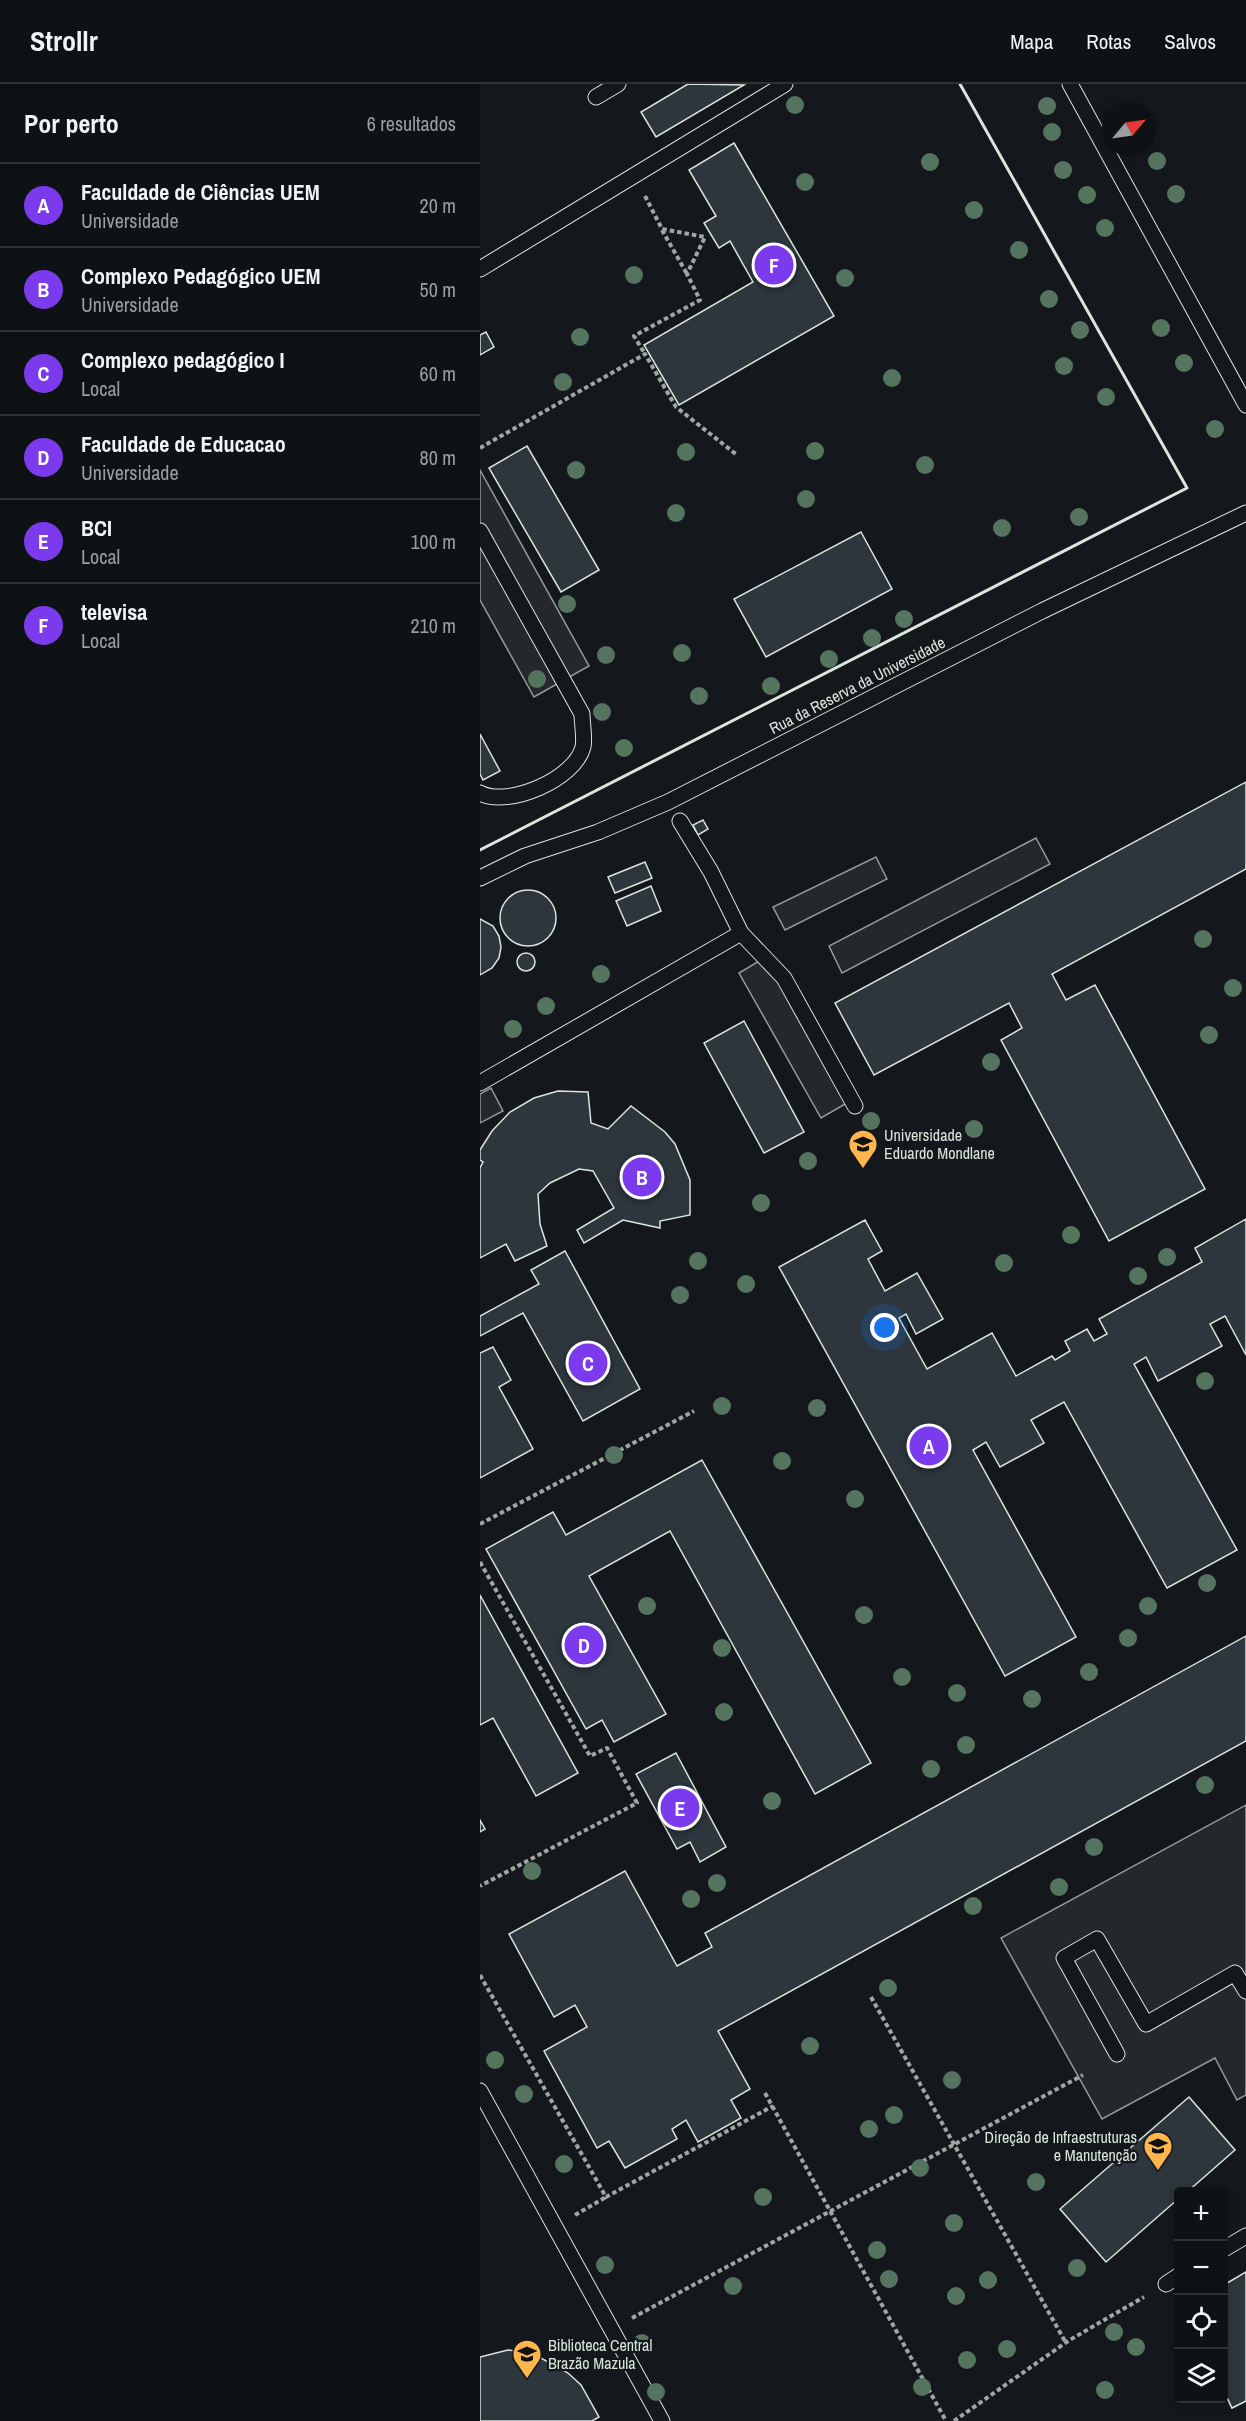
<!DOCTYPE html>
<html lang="pt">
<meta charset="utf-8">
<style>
body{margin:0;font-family:"Archivo Narrow",sans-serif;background:#1d2022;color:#f1f3f6}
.controls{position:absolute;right:18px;bottom:18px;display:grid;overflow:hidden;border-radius:6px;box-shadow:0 3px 9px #0003}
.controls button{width:54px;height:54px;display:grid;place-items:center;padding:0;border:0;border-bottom:2px solid #2f3234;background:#0f1215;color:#f1f3f6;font:30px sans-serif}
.compass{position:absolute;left:622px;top:18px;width:54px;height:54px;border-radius:50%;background:#0f1215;box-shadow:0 3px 9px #0003;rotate:61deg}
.you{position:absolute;left:405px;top:1244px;width:21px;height:21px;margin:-15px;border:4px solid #fff;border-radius:50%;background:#1a73e8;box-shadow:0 0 0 9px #1a73e833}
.badge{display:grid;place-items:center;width:39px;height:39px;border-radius:50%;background:#7c3aed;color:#fff;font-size:20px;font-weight:700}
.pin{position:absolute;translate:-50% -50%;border:3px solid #fff;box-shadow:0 2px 6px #0006}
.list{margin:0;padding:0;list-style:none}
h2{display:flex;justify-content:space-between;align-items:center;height:78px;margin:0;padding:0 24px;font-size:26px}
h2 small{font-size:20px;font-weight:400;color:#9b9ea0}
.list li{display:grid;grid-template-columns:39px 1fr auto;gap:18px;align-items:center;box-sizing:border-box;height:84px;padding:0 24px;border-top:2px solid #2f3234}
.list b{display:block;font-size:22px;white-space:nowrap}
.list p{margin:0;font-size:20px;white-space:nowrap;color:#9b9ea0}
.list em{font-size:20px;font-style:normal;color:#9b9ea0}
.icon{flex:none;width:33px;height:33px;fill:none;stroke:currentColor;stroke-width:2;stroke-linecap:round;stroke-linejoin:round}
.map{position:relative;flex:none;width:766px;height:2337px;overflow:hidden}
header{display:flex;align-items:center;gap:36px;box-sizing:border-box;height:84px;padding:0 30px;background:#0f1215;border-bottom:2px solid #2f3234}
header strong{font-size:28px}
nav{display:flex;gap:33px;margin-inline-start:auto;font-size:21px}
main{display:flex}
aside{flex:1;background:#0f1215}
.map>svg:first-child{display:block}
.parking{fill:#24282b;stroke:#939e99;stroke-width:1.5}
.building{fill:#2c363c;stroke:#d8e6dc;stroke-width:1.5}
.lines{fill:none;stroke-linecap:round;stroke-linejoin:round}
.service-casing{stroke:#d8e6dc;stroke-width:17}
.path{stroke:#9da8a2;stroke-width:4;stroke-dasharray:4.5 3;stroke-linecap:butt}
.service{stroke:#14181c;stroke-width:15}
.wall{stroke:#d8e6dc;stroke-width:3}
.tree{fill:#55745f}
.labels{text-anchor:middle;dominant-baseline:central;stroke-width:4.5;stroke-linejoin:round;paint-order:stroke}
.street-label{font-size:16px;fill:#d8e6dc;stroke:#14181c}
.poi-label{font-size:16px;fill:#d8e6dc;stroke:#14181c;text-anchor:start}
</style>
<header>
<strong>Strollr</strong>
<nav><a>Mapa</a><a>Rotas</a><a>Salvos</a></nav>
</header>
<main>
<aside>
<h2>Por perto<small>6 resultados</small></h2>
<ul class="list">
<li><span class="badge">A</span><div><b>Faculdade de Ciências UEM</b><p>Universidade</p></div><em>20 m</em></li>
<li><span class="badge">B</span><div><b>Complexo Pedagógico UEM</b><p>Universidade</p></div><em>50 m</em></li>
<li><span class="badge">C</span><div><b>Complexo pedagógico I</b><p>Local</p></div><em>60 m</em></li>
<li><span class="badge">D</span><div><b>Faculdade de Educacao</b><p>Universidade</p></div><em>80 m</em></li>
<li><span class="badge">E</span><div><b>BCI</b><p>Local</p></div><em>100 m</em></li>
<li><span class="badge">F</span><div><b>televisa</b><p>Local</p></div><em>210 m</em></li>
</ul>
</aside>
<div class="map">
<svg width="766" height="2337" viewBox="0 0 766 2337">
<rect width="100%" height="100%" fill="#14181c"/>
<g class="parking">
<path d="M0,386L109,582L54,613L0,516Z"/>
<path d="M556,754L570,780L362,889L349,862Z"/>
<path d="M396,773L407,795L305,846L293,823Z"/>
<path d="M286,873L367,1019L341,1034L259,889Z"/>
<path d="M11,1004L23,1027L0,1039V1010Z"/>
<path d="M766,1721V2011L757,2016L735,1974L622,2035L521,1854Z"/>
</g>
<g class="building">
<path d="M208,0L264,1L176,53L161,28Z"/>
<path d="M254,59L354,232L199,321L164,261L273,198L250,157L239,164L224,139L236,132L209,86Z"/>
<path d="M6,248L14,263L0,271V251Z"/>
<path d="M47,362L119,486L81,508L9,384Z"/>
<path d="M381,448L412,505L286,573L254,515Z"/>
<path d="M0,650L20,687L3,696L0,690Z"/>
<path d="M766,698V785L572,890L586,916L615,901L725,1105L629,1157L521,956L542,944L529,919L394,991L355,919Z"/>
<path d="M223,736L228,745L218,751L213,741Z"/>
<path d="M165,778L172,794L135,809L128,793Z"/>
<path d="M171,802L181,827L147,842L136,817Z"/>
<circle cx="48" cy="834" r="28"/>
<path d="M0,835L13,842L19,852L21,863L19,874L12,884L0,891Z"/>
<circle cx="46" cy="878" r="9"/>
<path d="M264,937L324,1048L284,1069L224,959Z"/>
<path d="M78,1007L108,1008L111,1039L128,1045L151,1022L185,1048L195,1060L210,1096V1131L180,1137V1144L143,1136L104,1159L97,1146L134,1124L113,1087L99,1085L70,1099L58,1110L60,1140L67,1162L35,1177L26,1160L0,1174V1084L3,1078L0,1076V1066L12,1047L30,1028L54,1014Z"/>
<path d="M766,1135V1271L745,1232L730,1240L742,1262L678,1297L666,1273L654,1280L757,1466L687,1504L584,1318L551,1336L564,1359L520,1383L506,1358L493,1366L596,1553L525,1592L299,1183L385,1136L402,1167L388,1175L405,1207L437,1189L463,1235L436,1250L426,1230L419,1234L447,1285L512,1249L536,1292L572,1272L575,1276L590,1267L585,1257L607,1245L614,1257L627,1250L619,1235L722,1178L715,1164Z"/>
<path d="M85,1167L160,1305L103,1337L43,1229L0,1252V1232L59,1200L51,1186Z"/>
<path d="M13,1263L31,1296L19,1303L53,1365L0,1394V1269Z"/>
<path d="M222,1376L391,1679L335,1710L190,1447L109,1492L186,1630L134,1658L122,1636L106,1645L6,1465L73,1428L86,1451Z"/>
<path d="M0,1511L98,1689L56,1712L13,1634L0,1641Z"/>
<path d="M766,1552V1657L238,1947L270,2005L251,2016L261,2034L218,2058L206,2036L192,2045L197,2055L145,2084L129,2057L117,2064L64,1967L107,1943L95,1921L74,1933L29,1850L145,1787L197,1882L232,1863L225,1849Z"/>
<path d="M196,1669L246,1763L220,1778L210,1758L197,1765L156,1690Z"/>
<path d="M0,1736L5,1745L0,1748Z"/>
<path d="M709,2013L755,2066L707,2108H698V2115L626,2178L580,2125Z"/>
<path d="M766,2188V2317L752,2324L744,2307V2265L747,2254L744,2248V2201Z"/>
<path d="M766,2188V2317L752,2324L744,2307V2265L747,2254L744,2248V2201Z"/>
<path d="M28,2266L52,2269L88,2289L101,2301L119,2333L112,2337H0V2273Z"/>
</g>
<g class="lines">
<g class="service-casing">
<g id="service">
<path d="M590,0L766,321"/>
<path d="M116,13L138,0"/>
<path d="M0,185L305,0"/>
<path d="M0,447L102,630C102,640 105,654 103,663C95,695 28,724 0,709"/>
<path d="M0,794L45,772L118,748L188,718L562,527L766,429"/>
<path d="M261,849L304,894L375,1022"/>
<path d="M0,999L261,849L231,788L200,737"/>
<path d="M637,1970L584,1874L617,1855L666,1940L755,1889L766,1907"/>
<path d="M0,2007L182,2337"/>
<path d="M744,2165L766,2152"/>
<path d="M686,2200L698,2192"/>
</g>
</g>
<g class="path">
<path d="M165,112L182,145L225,153L207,190L220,216L154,252L165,270"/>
<path d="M182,146L207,190"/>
<path d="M0,364L165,270L196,323L257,371"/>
<path d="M0,1440L214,1327"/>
<path d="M0,1478L110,1672L127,1664L157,1719L0,1802"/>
<path d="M0,1891L126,2113L293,2022"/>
<path d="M391,1913L586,2259"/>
<path d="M285,2009L466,2337"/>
<path d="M95,2131L126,2113"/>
<path d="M152,2234L603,1991"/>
<path d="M474,2337L588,2257L664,2213"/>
</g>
<use href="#service" class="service"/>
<path class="wall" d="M0,766L707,404L480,0"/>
</g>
<g class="tree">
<circle cx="315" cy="21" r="9"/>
<circle cx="567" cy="22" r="9"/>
<circle cx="572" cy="48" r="9"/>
<circle cx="677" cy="77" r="9"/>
<circle cx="450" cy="78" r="9"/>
<circle cx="583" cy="86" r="9"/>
<circle cx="325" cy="98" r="9"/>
<circle cx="696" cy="110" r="9"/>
<circle cx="607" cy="111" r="9"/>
<circle cx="494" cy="126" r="9"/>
<circle cx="625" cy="144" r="9"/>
<circle cx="539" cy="166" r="9"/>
<circle cx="154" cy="191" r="9"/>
<circle cx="365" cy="194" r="9"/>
<circle cx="569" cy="215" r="9"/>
<circle cx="681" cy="244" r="9"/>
<circle cx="600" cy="246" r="9"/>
<circle cx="100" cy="253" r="9"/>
<circle cx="704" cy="279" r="9"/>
<circle cx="584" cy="282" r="9"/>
<circle cx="412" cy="294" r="9"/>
<circle cx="83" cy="298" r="9"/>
<circle cx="626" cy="313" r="9"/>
<circle cx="735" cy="345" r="9"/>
<circle cx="335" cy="367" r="9"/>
<circle cx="206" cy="368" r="9"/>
<circle cx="445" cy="381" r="9"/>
<circle cx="96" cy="386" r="9"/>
<circle cx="326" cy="415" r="9"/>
<circle cx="196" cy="429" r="9"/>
<circle cx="599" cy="433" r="9"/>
<circle cx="522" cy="444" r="9"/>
<circle cx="87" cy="520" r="9"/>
<circle cx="424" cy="535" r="9"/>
<circle cx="392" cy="554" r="9"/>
<circle cx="202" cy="569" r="9"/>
<circle cx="126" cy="571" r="9"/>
<circle cx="349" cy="575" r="9"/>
<circle cx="57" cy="595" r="9"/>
<circle cx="291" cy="602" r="9"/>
<circle cx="219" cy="612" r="9"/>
<circle cx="122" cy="628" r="9"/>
<circle cx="144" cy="664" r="9"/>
<circle cx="723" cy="855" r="9"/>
<circle cx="121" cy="890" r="9"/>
<circle cx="753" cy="904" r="9"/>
<circle cx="66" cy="922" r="9"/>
<circle cx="33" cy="945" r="9"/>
<circle cx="729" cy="951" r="9"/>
<circle cx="511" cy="978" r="9"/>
<circle cx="391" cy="1037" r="9"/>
<circle cx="494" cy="1045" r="9"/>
<circle cx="328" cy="1077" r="9"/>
<circle cx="281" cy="1119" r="9"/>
<circle cx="591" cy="1151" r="9"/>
<circle cx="687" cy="1173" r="9"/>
<circle cx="218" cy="1177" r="9"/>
<circle cx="524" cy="1179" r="9"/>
<circle cx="658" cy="1192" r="9"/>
<circle cx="266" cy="1200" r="9"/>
<circle cx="200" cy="1211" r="9"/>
<circle cx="725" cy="1297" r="9"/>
<circle cx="242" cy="1322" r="9"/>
<circle cx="337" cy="1324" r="9"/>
<circle cx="134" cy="1371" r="9"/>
<circle cx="302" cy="1377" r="9"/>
<circle cx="375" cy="1415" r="9"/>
<circle cx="727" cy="1499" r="9"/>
<circle cx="167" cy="1522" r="9"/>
<circle cx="668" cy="1522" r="9"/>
<circle cx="384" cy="1531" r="9"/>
<circle cx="648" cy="1554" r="9"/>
<circle cx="242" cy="1564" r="9"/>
<circle cx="609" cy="1588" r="9"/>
<circle cx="422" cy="1593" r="9"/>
<circle cx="477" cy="1609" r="9"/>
<circle cx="552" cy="1615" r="9"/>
<circle cx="244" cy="1628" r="9"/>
<circle cx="486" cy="1661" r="9"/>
<circle cx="451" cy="1685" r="9"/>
<circle cx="725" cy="1701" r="9"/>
<circle cx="292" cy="1717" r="9"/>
<circle cx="614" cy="1763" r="9"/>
<circle cx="52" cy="1787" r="9"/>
<circle cx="237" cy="1799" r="9"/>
<circle cx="579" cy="1803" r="9"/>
<circle cx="211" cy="1815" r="9"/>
<circle cx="493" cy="1822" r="9"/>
<circle cx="408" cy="1904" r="9"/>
<circle cx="330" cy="1962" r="9"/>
<circle cx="15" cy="1976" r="9"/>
<circle cx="472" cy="1996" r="9"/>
<circle cx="44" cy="2010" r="9"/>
<circle cx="414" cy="2031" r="9"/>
<circle cx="389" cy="2045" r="9"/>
<circle cx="84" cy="2080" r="9"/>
<circle cx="440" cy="2084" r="9"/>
<circle cx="556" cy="2098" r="9"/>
<circle cx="283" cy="2113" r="9"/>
<circle cx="474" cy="2139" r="9"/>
<circle cx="397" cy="2166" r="9"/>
<circle cx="125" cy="2181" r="9"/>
<circle cx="597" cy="2184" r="9"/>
<circle cx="409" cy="2195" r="9"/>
<circle cx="508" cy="2196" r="9"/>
<circle cx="253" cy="2202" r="9"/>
<circle cx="476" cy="2212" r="9"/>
<circle cx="634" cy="2248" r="9"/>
<circle cx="162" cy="2259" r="9"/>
<circle cx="656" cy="2263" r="9"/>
<circle cx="527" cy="2265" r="9"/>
<circle cx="487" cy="2276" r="9"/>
<circle cx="442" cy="2303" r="9"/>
<circle cx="625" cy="2306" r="9"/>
<circle cx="176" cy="2308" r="9"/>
</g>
<defs>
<g id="university-pin" transform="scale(1.5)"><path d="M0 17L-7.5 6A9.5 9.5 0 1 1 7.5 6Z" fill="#ffb74d" stroke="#14181c"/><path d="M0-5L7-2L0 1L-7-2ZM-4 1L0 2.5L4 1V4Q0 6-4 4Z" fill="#111"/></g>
</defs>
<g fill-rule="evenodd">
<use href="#university-pin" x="383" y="1060"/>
<use href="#university-pin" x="678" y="2062"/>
<use href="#university-pin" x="47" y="2270"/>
</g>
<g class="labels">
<g class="street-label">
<text transform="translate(377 601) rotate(-27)">Rua da Reserva da Universidade</text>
</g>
<g class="poi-label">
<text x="404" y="1051">Universidade<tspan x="404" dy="18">Eduardo Mondlane</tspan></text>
<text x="657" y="2053" text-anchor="end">Direção de Infraestruturas<tspan x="657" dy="18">e Manutenção</tspan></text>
<text x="68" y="2261">Biblioteca Central<tspan x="68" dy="18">Brazão Mazula</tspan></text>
</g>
</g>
</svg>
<div class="controls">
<button>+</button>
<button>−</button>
<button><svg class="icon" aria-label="locate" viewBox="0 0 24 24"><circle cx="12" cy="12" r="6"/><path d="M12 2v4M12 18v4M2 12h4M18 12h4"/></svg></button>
<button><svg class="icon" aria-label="layers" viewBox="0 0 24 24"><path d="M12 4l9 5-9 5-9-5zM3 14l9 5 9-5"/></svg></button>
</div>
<svg class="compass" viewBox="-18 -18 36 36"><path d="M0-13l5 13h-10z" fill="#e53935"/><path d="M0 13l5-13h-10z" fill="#9b9ea0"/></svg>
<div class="you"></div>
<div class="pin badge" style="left:449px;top:1362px">A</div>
<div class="pin badge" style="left:162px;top:1093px">B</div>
<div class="pin badge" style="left:108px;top:1279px">C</div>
<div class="pin badge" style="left:104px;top:1561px">D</div>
<div class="pin badge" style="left:200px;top:1724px">E</div>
<div class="pin badge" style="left:294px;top:181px">F</div>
</div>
</main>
